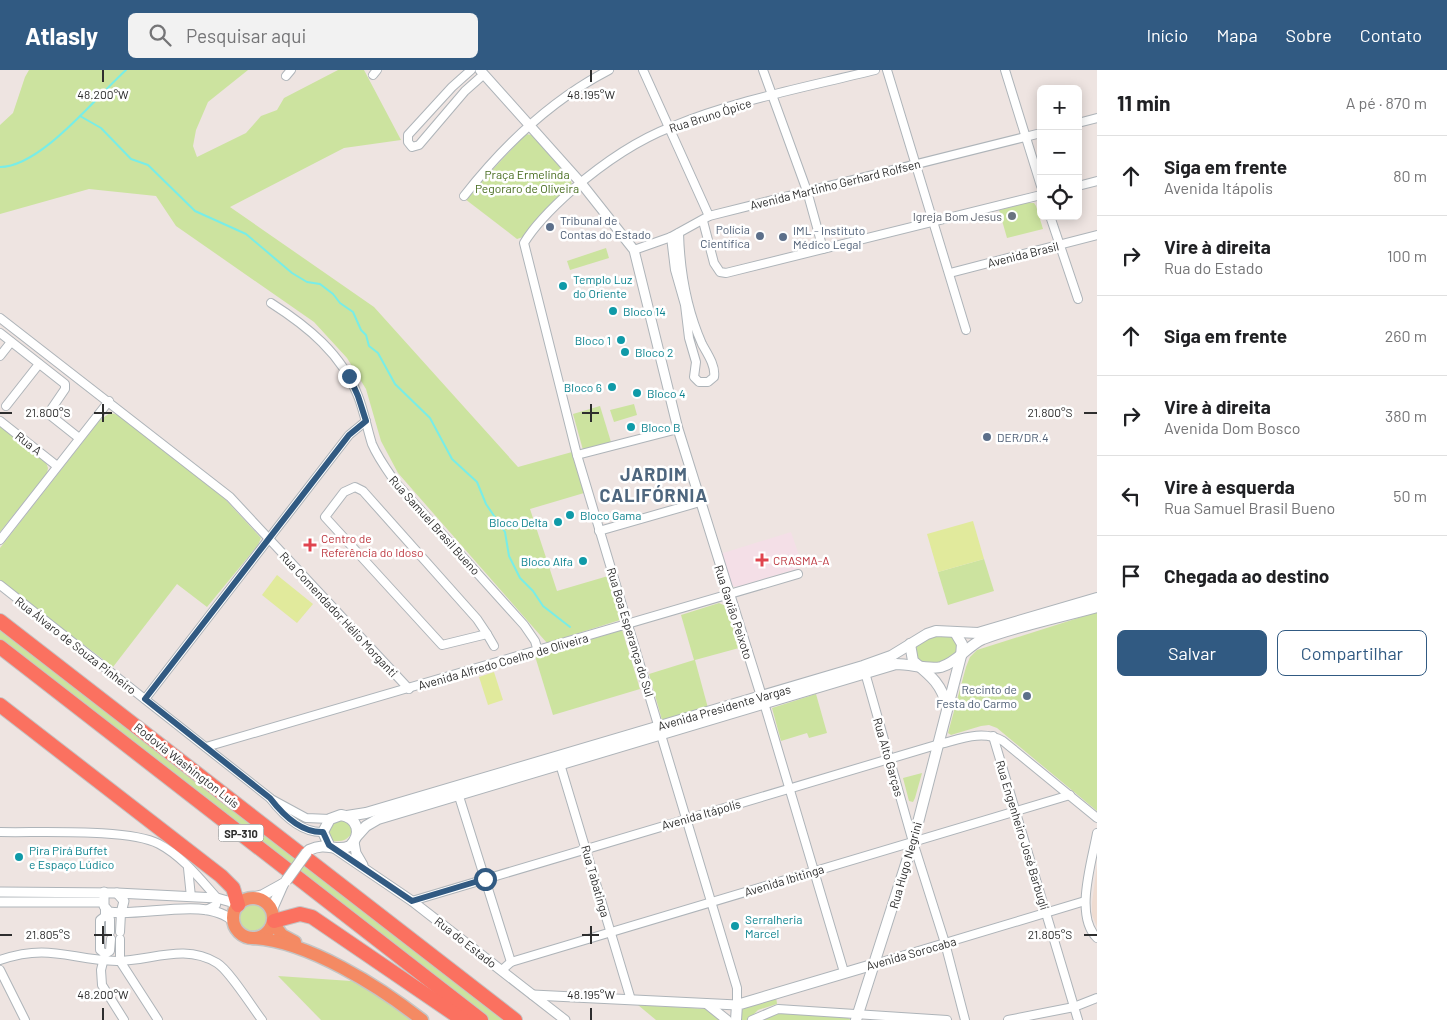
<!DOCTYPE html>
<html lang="pt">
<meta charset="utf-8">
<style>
body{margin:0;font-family:Barlow,sans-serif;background:#f2f2f2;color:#202124}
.controls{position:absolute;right:15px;top:15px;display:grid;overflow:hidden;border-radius:8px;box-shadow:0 2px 12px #0003}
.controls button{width:45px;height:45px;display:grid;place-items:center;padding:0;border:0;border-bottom:1px solid #e0e0e0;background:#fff;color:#202124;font:25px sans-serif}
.stop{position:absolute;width:15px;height:15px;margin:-11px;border:4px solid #315a82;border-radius:50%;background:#fff}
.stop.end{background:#315a82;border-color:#fff;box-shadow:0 1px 5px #0008}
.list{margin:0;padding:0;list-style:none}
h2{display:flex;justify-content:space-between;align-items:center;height:65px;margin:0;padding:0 20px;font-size:21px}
h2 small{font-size:16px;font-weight:400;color:#757577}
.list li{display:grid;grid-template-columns:32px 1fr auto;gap:15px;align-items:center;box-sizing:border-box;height:80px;padding:0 20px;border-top:1px solid #e0e0e0}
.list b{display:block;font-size:19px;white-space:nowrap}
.list p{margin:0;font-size:16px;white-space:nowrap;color:#757577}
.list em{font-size:16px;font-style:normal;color:#757577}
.actions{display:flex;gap:10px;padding:15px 20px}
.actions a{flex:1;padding:11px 0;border:1px solid #315a82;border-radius:8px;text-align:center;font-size:18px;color:#315a82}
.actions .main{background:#315a82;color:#fff}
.icon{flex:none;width:28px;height:28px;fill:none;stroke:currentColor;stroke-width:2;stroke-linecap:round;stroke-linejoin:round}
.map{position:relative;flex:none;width:1097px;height:950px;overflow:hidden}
header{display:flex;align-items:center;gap:30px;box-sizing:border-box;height:70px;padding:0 25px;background:#315a82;color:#fff}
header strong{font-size:24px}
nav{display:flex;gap:28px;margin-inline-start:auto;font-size:18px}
.search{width:350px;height:45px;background:#f2f2f2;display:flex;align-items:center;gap:12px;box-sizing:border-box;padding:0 18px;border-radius:8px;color:#757577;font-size:19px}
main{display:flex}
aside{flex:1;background:#fff}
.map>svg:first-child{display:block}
.education{fill:#efdcd1}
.medical{fill:#f4dfe7}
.green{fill:#cce39f}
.pitch{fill:#e1ea9c}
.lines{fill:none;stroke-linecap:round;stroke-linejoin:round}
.stream{stroke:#78ede7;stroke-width:2}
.minor-casing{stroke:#aeb4b9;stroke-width:10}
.tertiary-casing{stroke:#aeb4b9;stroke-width:11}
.secondary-casing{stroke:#aeb4b9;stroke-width:12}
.trunk-casing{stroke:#c4c4c4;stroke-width:15}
.motorway-casing{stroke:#c4c4c4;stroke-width:16}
.minor{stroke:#fff;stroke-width:8}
.tertiary{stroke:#fff;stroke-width:9}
.secondary{stroke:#fff;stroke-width:10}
.trunk{stroke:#f48a63;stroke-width:12}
.motorway{stroke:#fb7160;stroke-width:14}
.secondary-bridge-casing{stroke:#aeb4b9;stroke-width:12;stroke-linecap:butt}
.secondary-bridge{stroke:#fff;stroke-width:10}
.route{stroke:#315a82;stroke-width:6}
.ticks{fill:none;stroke:#2e2e2e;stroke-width:2}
.worship-dot{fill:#6b7280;stroke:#fff;stroke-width:2}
.service-dot{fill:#5c6f8a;stroke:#fff;stroke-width:2}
.culture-dot{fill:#0f9aa8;stroke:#fff;stroke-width:2}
.health-dot{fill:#e0444e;stroke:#fff;stroke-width:2}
.labels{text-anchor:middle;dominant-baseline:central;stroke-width:5;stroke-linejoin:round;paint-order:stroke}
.shield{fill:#fff;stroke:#6d6d6d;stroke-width:1}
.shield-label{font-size:11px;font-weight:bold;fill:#2e2e2e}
.street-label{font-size:12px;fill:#2e2e2e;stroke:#fff}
.park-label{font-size:12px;fill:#466b1d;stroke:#fff}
.worship-label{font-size:12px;fill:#5b616d;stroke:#fff;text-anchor:end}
.service-label{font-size:12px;fill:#4e5e75;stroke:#fff;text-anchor:start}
.culture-label{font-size:12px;fill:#0d838f;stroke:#fff;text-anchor:start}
.health-label{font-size:12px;fill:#be3a42;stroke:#fff;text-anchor:start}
.district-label{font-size:18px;font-weight:bold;letter-spacing:1px;fill:#4e667e;stroke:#fff}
.ticks-label{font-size:12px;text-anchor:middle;fill:#2e2e2e;stroke:#fff;stroke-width:5;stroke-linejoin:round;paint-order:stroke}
</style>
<header>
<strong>Atlasly</strong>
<div class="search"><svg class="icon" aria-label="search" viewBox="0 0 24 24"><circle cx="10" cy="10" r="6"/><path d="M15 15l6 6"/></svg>Pesquisar aqui</div>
<nav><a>Início</a><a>Mapa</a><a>Sobre</a><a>Contato</a></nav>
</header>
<main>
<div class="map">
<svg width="1097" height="950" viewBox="0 0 1097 950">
<rect width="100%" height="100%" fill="#eee4e1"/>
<path class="education" d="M1097,795V857L1092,845V833Z"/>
<path class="medical" d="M791,462L803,497L736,517L730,514L720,484Z"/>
<g class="green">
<path d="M29,0H248L208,32L196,60L193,76L197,87L246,63L261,46L277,40L284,28L338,0H364L401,70L344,78L230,137L374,237L518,397L572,382L584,423L530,439L557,521L608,506L620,550L547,573L398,403L381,371L366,319L347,288L314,252L176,156L156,126L89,119L0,144V55L13,43L25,7Z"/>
<path d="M526,64L532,65L569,106L572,114L523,167L517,169L465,129Z"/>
<path d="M1026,133H1034L1036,136L1043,159L1007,168L999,140Z"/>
<path d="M606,178L609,188L570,200L567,191Z"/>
<path d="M634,334L637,345L614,352L610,340Z"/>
<path d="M600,336L611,372L583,380L573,344Z"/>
<path d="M110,343L119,345L225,429L261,468L258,475L207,537L177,514L113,597L0,511V478L100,350Z"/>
<path d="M0,355L45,390L48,398L47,403L0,462Z"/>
<path d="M984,489L994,521L948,535L938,502Z"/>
<path d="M719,533L726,536L739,578L695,590L708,638L662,650L649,604L694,590L681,545Z"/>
<path d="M1097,542V741L997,658L989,655L981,656L951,665L948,663L966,597L970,587L977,580Z"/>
<path d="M0,556L510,950H486L0,573Z"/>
<path d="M622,560L640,619L553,645L535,586Z"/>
<path d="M931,565L952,567L957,573V584C944,593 932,599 917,589L916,574Z"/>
<path d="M816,624L827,663L809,668L807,663L781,671L772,638Z"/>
<path d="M922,703L915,728L913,732L909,731L903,708Z"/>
<path d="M346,748L353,761C348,770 343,772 332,771L325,758L327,754Z"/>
<circle cx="252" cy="846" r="15"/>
<path d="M278,906L351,911L364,914L415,950H321Z"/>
<path d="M776,926L777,934L758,940L748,950H738C739,933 762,931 776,926Z"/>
<path d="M638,935L707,939L720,950H656Z"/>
<path d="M777,943L848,948L851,950H760Z"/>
</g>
<g class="pitch">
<path d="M973,451L984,489L938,502L927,464Z"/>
<path d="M277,505L313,534L297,553L262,525Z"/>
<path d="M494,602L503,630L488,635L479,607Z"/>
</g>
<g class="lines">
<g class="stream">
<path d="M80,46L101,58L131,89L148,95L195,141L246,164L292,203L307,212L320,214L333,224L340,233L353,242L361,260L366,265L369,276L378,283L395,314L430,348L452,389L477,412L486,434L505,462L509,486L520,508L533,521L543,536L570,557"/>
<path d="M0,97C41,97 96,27 126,0"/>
</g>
<g class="minor-casing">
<g id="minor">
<path d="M471,0L452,17L408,65V72L412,77L419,75L465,21L483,5"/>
<path d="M643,0L709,146"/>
<path d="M763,0L807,121L823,179"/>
<path d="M887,0L966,260"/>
<path d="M1005,0L1041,116"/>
<path d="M373,5L377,0"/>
<path d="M286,6L291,0"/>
<path d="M1078,53L1097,48"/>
<path d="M1078,116L1097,111"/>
<path d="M464,126C504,75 551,30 609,0"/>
<path d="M1050,146L1078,229"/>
<path d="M703,151L714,193L720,202L726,203L1041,125"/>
<path d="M671,167L675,200L685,235L689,268L696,292L694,307L699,312H708L714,307C716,296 707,283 702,274C687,240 680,200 679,163"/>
<path d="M634,180L671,167L709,146L1041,63"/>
<path d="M950,203L1097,165"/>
<path d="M271,233C307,256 342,284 358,326C364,341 367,358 372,374C378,388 387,400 396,413L524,555L535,571L538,581"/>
<path d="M0,248L230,427L409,619"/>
<path d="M0,263L65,314V319L50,341V345L79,368"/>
<path d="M0,286L11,272"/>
<path d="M6,336L39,294"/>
<path d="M0,351L57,396"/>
<path d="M577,385L678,359"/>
<path d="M355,417L363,421L477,549L487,564L442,575L325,447L344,422Z"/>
<path d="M599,461L700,432"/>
<path d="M0,470L109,331"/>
<path d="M0,515L270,728C283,745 301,763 323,762"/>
<path d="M487,564L494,576"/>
<path d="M864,599L913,772L945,873L965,950"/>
<path d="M145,629L349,365L366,351"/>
<path d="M764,633L844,902"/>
<path d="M993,666L1078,950"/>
<path d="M206,677L798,504"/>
<path d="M560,694L631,930"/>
<path d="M457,720L511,892"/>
<path d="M271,729L306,748L330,749"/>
<path d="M0,762C37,763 129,758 159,774C182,786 200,809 217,828L216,835L206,840"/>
<path d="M1097,763C1092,792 1074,846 1097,868"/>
<path d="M188,798L191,827"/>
<path d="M412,831L936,675C958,670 982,659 1003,671L1097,748"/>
<path d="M105,839V846L100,850V880L105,884"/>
<path d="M105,846L110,849V862"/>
<path d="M120,862L121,843"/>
<path d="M111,869L110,881L105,884L101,900L102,915L124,950"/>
<path d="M120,869V891L158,950"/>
<path d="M0,890C50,873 70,890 117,891C151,891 184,873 217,893C229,900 252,937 262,950"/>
<path d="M875,894L1085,831"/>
<path d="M0,900L25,950"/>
<path d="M502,900L511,892L1070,725"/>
<path d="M737,935V918L577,385L524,173C536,153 554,136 572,120C601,95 635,71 671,57C736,30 807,17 875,0"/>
<path d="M752,950L778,939L947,950"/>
<path d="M1008,950L1074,937L1097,928"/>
</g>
</g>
<g class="tertiary-casing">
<g id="tertiary">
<path d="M480,0L581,113L634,180L678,359L763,631"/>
<path d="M354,772L356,783L363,795"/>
<path d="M334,778L412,831L565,950"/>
<path d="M0,822L117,823L217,828L231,832L236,837"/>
<path d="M104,822V836L109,842C144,847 208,826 234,852"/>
<path d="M117,823L124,831L121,843"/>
<path d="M0,832H103"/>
<path d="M533,925L737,935"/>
<path d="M707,934L727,950"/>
</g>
</g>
<g class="secondary-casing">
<g id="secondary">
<path d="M910,574L913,591C930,605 942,614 947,637"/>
<path d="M347,746L366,743L863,596L891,586L927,564L936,561L978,563L1097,528"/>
<path d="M357,766L366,756L378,749L896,594C911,594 929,600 941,597C958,592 967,576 983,569C1017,556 1061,547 1097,537"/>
<path d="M309,780C328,771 335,783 350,776C362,764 358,748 341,745L330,749L323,762L329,775"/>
<path d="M252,828L263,825L283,814"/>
<path d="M272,839L283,814"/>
<path d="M736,950L737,935L875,894"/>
<path d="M856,950L913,772L961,586L962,574L956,564"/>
</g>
</g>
<g class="trunk-casing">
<g id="trunk">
<circle cx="253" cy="848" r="20"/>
<path d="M273,853L282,865L295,872"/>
<path d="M253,868C308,871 380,917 422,950"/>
</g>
</g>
<g class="motorway-casing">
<g id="motorway">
<path d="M0,551L515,950"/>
<path d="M0,577L481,950"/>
<path d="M0,635L221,806L233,818L238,835"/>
<path d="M274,851L300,844L312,847L463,950"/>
</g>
</g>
<use href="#minor" class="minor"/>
<use href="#tertiary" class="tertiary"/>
<use href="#secondary" class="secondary"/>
<use href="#trunk" class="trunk"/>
<use href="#motorway" class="motorway"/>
<g class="secondary-bridge-casing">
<path id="secondary-bridge" d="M286,811L307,782"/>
</g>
<use href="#secondary-bridge" class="secondary-bridge"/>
</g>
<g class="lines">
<path class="route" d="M349,306L358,326L366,351L349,365L145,629L270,728C283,745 301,763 323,762L329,775L412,831L485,809"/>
</g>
<path class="ticks" d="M103,0V12M591,0V12M103,334V352M591,334V352M0,343H12M94,343H112M582,343H599M1084,343H1097M103,856V874M591,856V874M0,865H12M94,865H112M582,865H599M1084,865H1097M103,938V950M591,938V950"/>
<circle class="worship-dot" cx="1012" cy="146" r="5"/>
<g class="service-dot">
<circle cx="550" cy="157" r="5"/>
<circle cx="760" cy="166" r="5"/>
<circle cx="783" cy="167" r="5"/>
<circle cx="987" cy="367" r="5"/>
<circle cx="1027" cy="626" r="5"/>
</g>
<g class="culture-dot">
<circle cx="563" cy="216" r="5"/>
<circle cx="613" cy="241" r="5"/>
<circle cx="621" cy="270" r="5"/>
<circle cx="625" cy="282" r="5"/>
<circle cx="612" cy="317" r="5"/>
<circle cx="637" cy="323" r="5"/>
<circle cx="631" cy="357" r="5"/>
<circle cx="570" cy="445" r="5"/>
<circle cx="558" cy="452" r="5"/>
<circle cx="583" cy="491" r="5"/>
<circle cx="19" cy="787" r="5"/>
<circle cx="735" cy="856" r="5"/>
</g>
<g class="health-dot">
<path d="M307.5 467.5h5v5h5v5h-5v5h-5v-5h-5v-5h5z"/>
<path d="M759.5 482.5h5v5h5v5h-5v5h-5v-5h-5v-5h5z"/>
</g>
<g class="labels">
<rect class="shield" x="218.5" y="754.5" width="45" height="17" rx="4"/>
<g class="shield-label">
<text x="241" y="763">SP-310</text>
</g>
<g class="street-label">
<text transform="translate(710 45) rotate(-18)">Rua Bruno Ópice</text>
<text transform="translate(835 114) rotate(-14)">Avenida Martinho Gerhard Rolfsen</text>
<text transform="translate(1023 184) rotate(-14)">Avenida Brasil</text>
<text transform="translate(29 373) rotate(38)">Rua A</text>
<text transform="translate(435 455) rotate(48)">Rua Samuel Brasil Bueno</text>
<text transform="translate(734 542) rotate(72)">Rua Gavião Peixoto</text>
<text transform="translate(339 544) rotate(47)">Rua Comendador Hélio Morganti</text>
<text transform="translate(631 562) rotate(73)">Rua Boa Esperança do Sul</text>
<text transform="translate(76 575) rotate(38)">Rua Álvaro de Souza Pinheiro</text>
<text transform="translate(503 591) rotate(-16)">Avenida Alfredo Coelho de Oliveira</text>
<text transform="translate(724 637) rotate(-16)">Avenida Presidente Vargas</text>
<text transform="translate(889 687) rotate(74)">Rua Alto Garças</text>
<text transform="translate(187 695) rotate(38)">Rodovia Washington Luís</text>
<text transform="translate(701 744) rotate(-16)">Avenida Itápolis</text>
<text transform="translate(1023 765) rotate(73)">Rua Engenheiro José Barbugli</text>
<text transform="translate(905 795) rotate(-74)">Rua Hugo Negrini</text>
<text transform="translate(784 810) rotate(-17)">Avenida Ibitinga</text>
<text transform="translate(596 811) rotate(74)">Rua Tabatinga</text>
<text transform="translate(466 872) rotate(38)">Rua do Estado</text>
<text transform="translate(911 883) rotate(-16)">Avenida Sorocaba</text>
</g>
<g class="park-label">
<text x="527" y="104">Praça Ermelinda<tspan x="527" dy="14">Pegoraro de Oliveira</tspan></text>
</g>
<g class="worship-label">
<text x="1002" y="146">Igreja Bom Jesus</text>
</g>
<g class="service-label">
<text x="560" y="150">Tribunal de<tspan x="560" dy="14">Contas do Estado</tspan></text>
<text x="750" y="159" text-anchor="end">Polícia<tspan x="750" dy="14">Científica</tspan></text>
<text x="793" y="160">IML - Instituto<tspan x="793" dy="14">Médico Legal</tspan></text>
<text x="997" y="367">DER/DR.4</text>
<text x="1017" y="619" text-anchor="end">Recinto de<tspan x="1017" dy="14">Festa do Carmo</tspan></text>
</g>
<g class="culture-label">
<text x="573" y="209">Templo Luz<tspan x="573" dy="14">do Oriente</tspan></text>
<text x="623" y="241">Bloco 14</text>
<text x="611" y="270" text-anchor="end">Bloco 1</text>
<text x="635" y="282">Bloco 2</text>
<text x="602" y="317" text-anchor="end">Bloco 6</text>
<text x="647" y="323">Bloco 4</text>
<text x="641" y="357">Bloco B</text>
<text x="580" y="445">Bloco Gama</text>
<text x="548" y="452" text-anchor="end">Bloco Delta</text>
<text x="573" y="491" text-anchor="end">Bloco Alfa</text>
<text x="29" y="780">Pira Pirá Buffet<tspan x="29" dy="14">e Espaço Lúdico</tspan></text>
<text x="745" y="849">Serralheria<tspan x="745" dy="14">Marcel</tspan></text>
</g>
<g class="health-label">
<text x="321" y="468">Centro de<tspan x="321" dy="14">Referência do Idoso</tspan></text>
<text x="773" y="490">CRASMA-A</text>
</g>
<g class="district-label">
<text x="654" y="404">JARDIM<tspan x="654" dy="21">CALIFÓRNIA</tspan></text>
</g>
</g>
<g class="ticks-label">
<text x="103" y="29">48.200°W</text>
<text x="591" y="29">48.195°W</text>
<text x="48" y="347">21.800°S</text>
<text x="1050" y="347">21.800°S</text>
<text x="48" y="869">21.805°S</text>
<text x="1050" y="869">21.805°S</text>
<text x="103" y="929">48.200°W</text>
<text x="591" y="929">48.195°W</text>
</g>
</svg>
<div class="controls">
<button>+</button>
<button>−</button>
<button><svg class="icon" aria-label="locate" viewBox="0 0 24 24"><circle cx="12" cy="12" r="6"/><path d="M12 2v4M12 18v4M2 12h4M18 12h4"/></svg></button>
</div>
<div class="stop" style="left:485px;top:809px"></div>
<div class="stop end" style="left:349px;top:306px"></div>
</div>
<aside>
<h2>11 min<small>A pé · 870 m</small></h2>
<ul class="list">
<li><svg class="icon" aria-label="ahead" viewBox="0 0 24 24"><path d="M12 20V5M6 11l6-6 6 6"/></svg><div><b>Siga em frente</b><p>Avenida Itápolis</p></div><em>80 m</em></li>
<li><svg class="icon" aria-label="right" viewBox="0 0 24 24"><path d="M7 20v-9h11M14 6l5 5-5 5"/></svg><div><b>Vire à direita</b><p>Rua do Estado</p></div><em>100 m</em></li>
<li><svg class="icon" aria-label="ahead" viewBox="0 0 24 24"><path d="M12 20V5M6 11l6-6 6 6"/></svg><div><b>Siga em frente</b></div><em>260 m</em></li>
<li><svg class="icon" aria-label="right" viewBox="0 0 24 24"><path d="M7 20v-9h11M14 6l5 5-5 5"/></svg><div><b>Vire à direita</b><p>Avenida Dom Bosco</p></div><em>380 m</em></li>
<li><svg class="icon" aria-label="left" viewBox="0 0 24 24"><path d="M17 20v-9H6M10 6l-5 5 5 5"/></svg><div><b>Vire à esquerda</b><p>Rua Samuel Brasil Bueno</p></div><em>50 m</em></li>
<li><svg class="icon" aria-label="arrive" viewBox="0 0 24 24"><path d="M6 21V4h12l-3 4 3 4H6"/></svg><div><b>Chegada ao destino</b></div></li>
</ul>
<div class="actions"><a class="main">Salvar</a><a>Compartilhar</a></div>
</aside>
</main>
